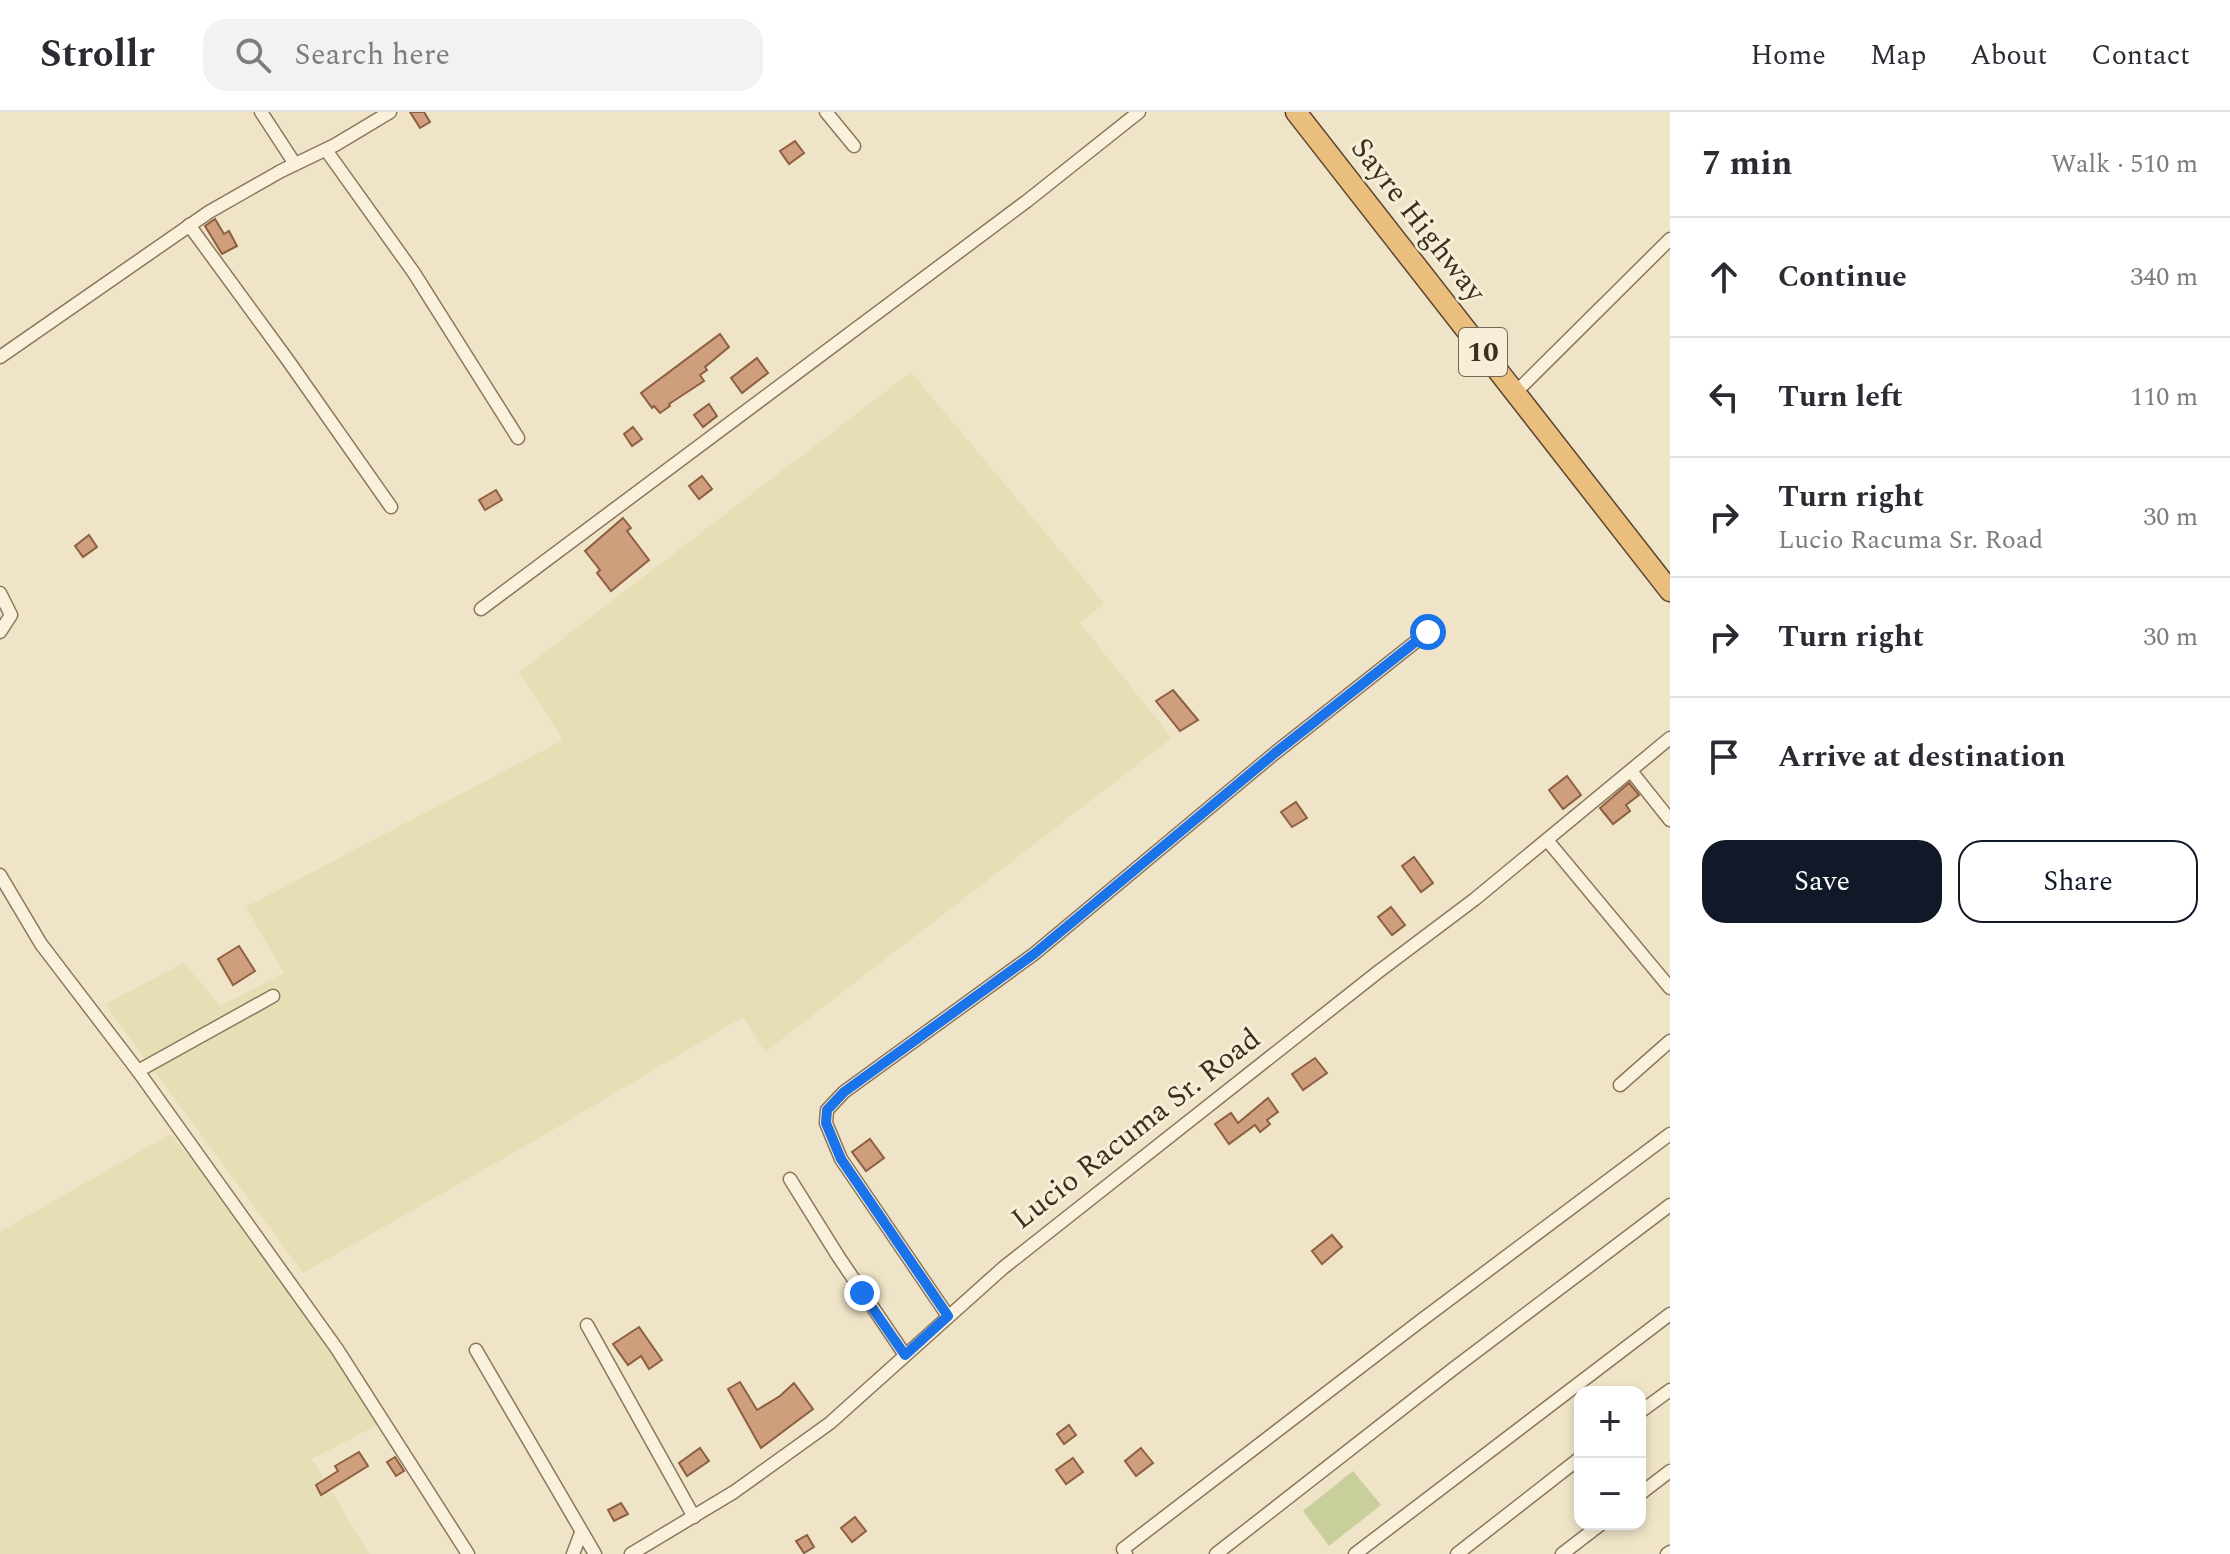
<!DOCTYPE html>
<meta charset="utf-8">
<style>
body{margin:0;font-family:Spectral,serif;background:#f2f2f3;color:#2b2b33}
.controls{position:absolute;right:24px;bottom:24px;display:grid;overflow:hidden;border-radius:16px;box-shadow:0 4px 12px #0003}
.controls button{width:72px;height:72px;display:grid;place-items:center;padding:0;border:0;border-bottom:2px solid #e1e1e2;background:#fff;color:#2b2b33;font:40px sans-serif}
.stop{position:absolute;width:24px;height:24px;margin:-18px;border:6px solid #1a73e8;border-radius:50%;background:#fff}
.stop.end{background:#1a73e8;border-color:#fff;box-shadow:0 2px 8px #0008}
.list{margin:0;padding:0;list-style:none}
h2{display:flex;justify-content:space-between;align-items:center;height:104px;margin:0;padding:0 32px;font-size:34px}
h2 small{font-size:26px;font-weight:400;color:#7c7c81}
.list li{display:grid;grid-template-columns:52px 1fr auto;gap:24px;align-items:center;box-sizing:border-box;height:120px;padding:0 32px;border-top:2px solid #e1e1e2}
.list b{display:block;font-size:30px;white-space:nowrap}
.list p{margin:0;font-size:26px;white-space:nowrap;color:#7c7c81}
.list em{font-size:26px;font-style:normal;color:#7c7c81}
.actions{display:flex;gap:16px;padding:24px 32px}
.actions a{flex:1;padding:18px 0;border:2px solid #111827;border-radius:24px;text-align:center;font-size:28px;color:#111827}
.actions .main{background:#111827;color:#fff}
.icon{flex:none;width:44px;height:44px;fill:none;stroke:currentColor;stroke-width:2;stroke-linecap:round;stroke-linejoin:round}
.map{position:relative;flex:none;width:1670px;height:1442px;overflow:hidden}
header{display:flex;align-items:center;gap:48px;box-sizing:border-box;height:112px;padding:0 40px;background:#fff;border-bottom:2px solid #e1e1e2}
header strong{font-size:38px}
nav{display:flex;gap:44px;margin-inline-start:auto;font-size:28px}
.search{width:560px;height:72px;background:#f2f2f3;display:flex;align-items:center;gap:20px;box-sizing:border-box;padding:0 28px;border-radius:24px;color:#7c7c81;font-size:30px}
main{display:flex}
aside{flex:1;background:#fff}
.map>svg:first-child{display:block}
.farmland{fill:#e6deb5}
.green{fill:#c9cf9b}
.building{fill:#cf9f7d;stroke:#8d5f41;stroke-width:2}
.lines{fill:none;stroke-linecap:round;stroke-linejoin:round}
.minor-casing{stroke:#8d765c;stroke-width:15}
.trunk-casing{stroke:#5b4430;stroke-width:23}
.minor{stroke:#faf1dc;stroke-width:12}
.trunk{stroke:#eabe7c;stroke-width:20}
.route{stroke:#1a73e8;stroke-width:10}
.labels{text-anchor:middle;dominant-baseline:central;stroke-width:6;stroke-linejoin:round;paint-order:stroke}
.shield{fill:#f7eed8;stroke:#756857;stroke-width:2}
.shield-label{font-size:28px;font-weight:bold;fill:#3d2e20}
.street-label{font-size:30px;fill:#3d2e20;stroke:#f7eed8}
</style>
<header>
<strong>Strollr</strong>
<div class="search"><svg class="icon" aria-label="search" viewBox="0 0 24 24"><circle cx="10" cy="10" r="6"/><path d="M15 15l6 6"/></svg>Search here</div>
<nav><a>Home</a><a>Map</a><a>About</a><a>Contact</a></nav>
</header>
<main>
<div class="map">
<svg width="1670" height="1442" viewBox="0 0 1670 1442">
<rect width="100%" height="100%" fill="#f0e4c8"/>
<g class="farmland">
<path d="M911,260L1104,491L1080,511L1172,626L765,940L743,905L534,1029L303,1161L105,892L184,851L220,894L284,861L246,795L563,628L519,560Z"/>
<path d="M170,1022L239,1103L383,1310L312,1347L369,1442H0V1120Z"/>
</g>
<path class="green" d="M1353,1359L1381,1393L1329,1434L1303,1399Z"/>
<g class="building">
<path d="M410,0H424L430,10L420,16Z"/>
<path d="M795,29L804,41L789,52L780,39Z"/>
<path d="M215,107L224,122L229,119L237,134L222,142L205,114Z"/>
<path d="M720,222L729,235L705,255L707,258L700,263L704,269L669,292L670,294L660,301L654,294L652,296L641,281Z"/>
<path d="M757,246L768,261L742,281L731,266Z"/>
<path d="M709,292L717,304L703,315L694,303Z"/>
<path d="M633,315L642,327L632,334L624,322Z"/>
<path d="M702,364L712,377L699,387L689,374Z"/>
<path d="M496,378L502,388L485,398L479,388Z"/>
<path d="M623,406L631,416L627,419L649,448L611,479L597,461L600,458L585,439Z"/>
<path d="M89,423L97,435L83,445L75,434Z"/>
<path d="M1173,578L1198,608L1180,619L1156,589Z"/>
<path d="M1567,664L1581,683L1563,697L1549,678Z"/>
<path d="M1629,671L1639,683L1626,693L1630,699L1613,712L1600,696Z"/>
<path d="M1296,690L1307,706L1292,715L1281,700Z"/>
<path d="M1414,745L1433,771L1421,780L1402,754Z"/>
<path d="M1391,795L1405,813L1392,823L1378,805Z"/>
<path d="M239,834L255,859L233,873L218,847Z"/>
<path d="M1315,946L1327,961L1303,978L1292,962Z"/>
<path d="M1268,986L1278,1000L1267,1008L1270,1012L1260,1020L1255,1013L1229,1032L1215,1012L1231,1001L1238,1011Z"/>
<path d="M870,1027L884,1046L866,1059L852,1040Z"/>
<path d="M1332,1123L1342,1135L1322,1152L1312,1139Z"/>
<path d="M639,1215L662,1248L649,1257L641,1244L628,1253L613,1232Z"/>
<path d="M740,1270L757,1298L780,1284L794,1271L813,1297L761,1336L728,1277Z"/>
<path d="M1069,1313L1076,1323L1064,1332L1057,1322Z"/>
<path d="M700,1336L709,1349L687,1364L679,1351Z"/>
<path d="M1141,1336L1153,1351L1136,1364L1125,1349Z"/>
<path d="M359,1340L368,1354L321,1383L316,1373L338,1359L335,1354Z"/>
<path d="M395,1345L404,1359L396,1364L387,1350Z"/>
<path d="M1073,1346L1083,1360L1066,1372L1056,1358Z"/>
<path d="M621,1391L628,1402L614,1409L608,1398Z"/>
<path d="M855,1405L866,1419L852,1430L841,1416Z"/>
<path d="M807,1423L814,1435L804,1441L796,1429Z"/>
</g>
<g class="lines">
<g class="minor-casing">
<g id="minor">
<path d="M261,0L295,52"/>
<path d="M826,0L854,34"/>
<path d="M326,38L414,161L518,326"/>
<path d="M189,113L287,247L391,395"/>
<path d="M0,245L209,100L281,59L335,33L390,0"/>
<path d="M1515,281L1670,127"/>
<path d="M0,481L11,503L0,520"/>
<path d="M481,497L1027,89L1139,0"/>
<path d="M1631,659L1670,708"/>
<path d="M1547,728L1670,876"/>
<path d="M0,763L41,832L138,959L337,1237L468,1442"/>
<path d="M138,959L273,884"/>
<path d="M1620,973L1670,929"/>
<path d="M790,1067L838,1144L905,1243"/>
<path d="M948,1204L841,1047L826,1011L827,998L844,980L1034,842L1275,641L1428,520"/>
<path d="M587,1213L694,1405"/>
<path d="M476,1238L595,1442"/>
<path d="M1640,1300L1670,1278"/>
<path d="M1640,1382L1670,1359"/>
<path d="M573,1442L581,1421"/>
<path d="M631,1442L734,1380L830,1311L1003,1156L1378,860L1475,787L1670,626"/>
<path d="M1126,1442L1123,1437L1419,1210L1670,1022"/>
<path d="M1216,1442L1453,1257L1670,1093"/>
<path d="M1355,1442L1670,1202"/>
<path d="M1457,1442L1580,1346"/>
<path d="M1562,1442L1601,1412"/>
<path d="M1667,1442L1670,1440"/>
</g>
</g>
<g class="trunk-casing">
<path id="trunk" d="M1296,0L1670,479"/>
</g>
<use href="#minor" class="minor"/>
<use href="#trunk" class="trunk"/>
</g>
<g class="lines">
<path class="route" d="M862,1181L905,1243L948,1204L841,1047L826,1011L827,998L844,980L1034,842L1275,641L1428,520"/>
</g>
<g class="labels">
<rect class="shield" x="1459" y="216" width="48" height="48" rx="6"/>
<g class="shield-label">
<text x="1483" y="240">10</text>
</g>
<g class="street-label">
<text transform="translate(1418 108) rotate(52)">Sayre Highway</text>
<text transform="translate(1136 1017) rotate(-38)">Lucio Racuma Sr. Road</text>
</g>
</g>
</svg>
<div class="controls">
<button>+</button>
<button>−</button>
</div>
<div class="stop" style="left:1428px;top:520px"></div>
<div class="stop end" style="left:862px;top:1181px"></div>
</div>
<aside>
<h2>7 min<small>Walk · 510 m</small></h2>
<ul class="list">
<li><svg class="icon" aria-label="ahead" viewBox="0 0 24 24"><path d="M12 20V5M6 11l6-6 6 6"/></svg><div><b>Continue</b></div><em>340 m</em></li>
<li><svg class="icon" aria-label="left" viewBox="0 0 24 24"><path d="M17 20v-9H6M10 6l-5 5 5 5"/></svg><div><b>Turn left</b></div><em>110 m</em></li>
<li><svg class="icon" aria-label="right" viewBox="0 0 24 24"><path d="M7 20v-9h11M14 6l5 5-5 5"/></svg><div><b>Turn right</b><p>Lucio Racuma Sr. Road</p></div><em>30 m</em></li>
<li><svg class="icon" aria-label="right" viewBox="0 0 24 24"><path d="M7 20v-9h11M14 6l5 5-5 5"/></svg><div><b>Turn right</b></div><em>30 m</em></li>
<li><svg class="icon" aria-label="arrive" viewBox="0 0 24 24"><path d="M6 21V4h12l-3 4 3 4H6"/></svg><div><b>Arrive at destination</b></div></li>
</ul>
<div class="actions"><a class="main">Save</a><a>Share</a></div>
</aside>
</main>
